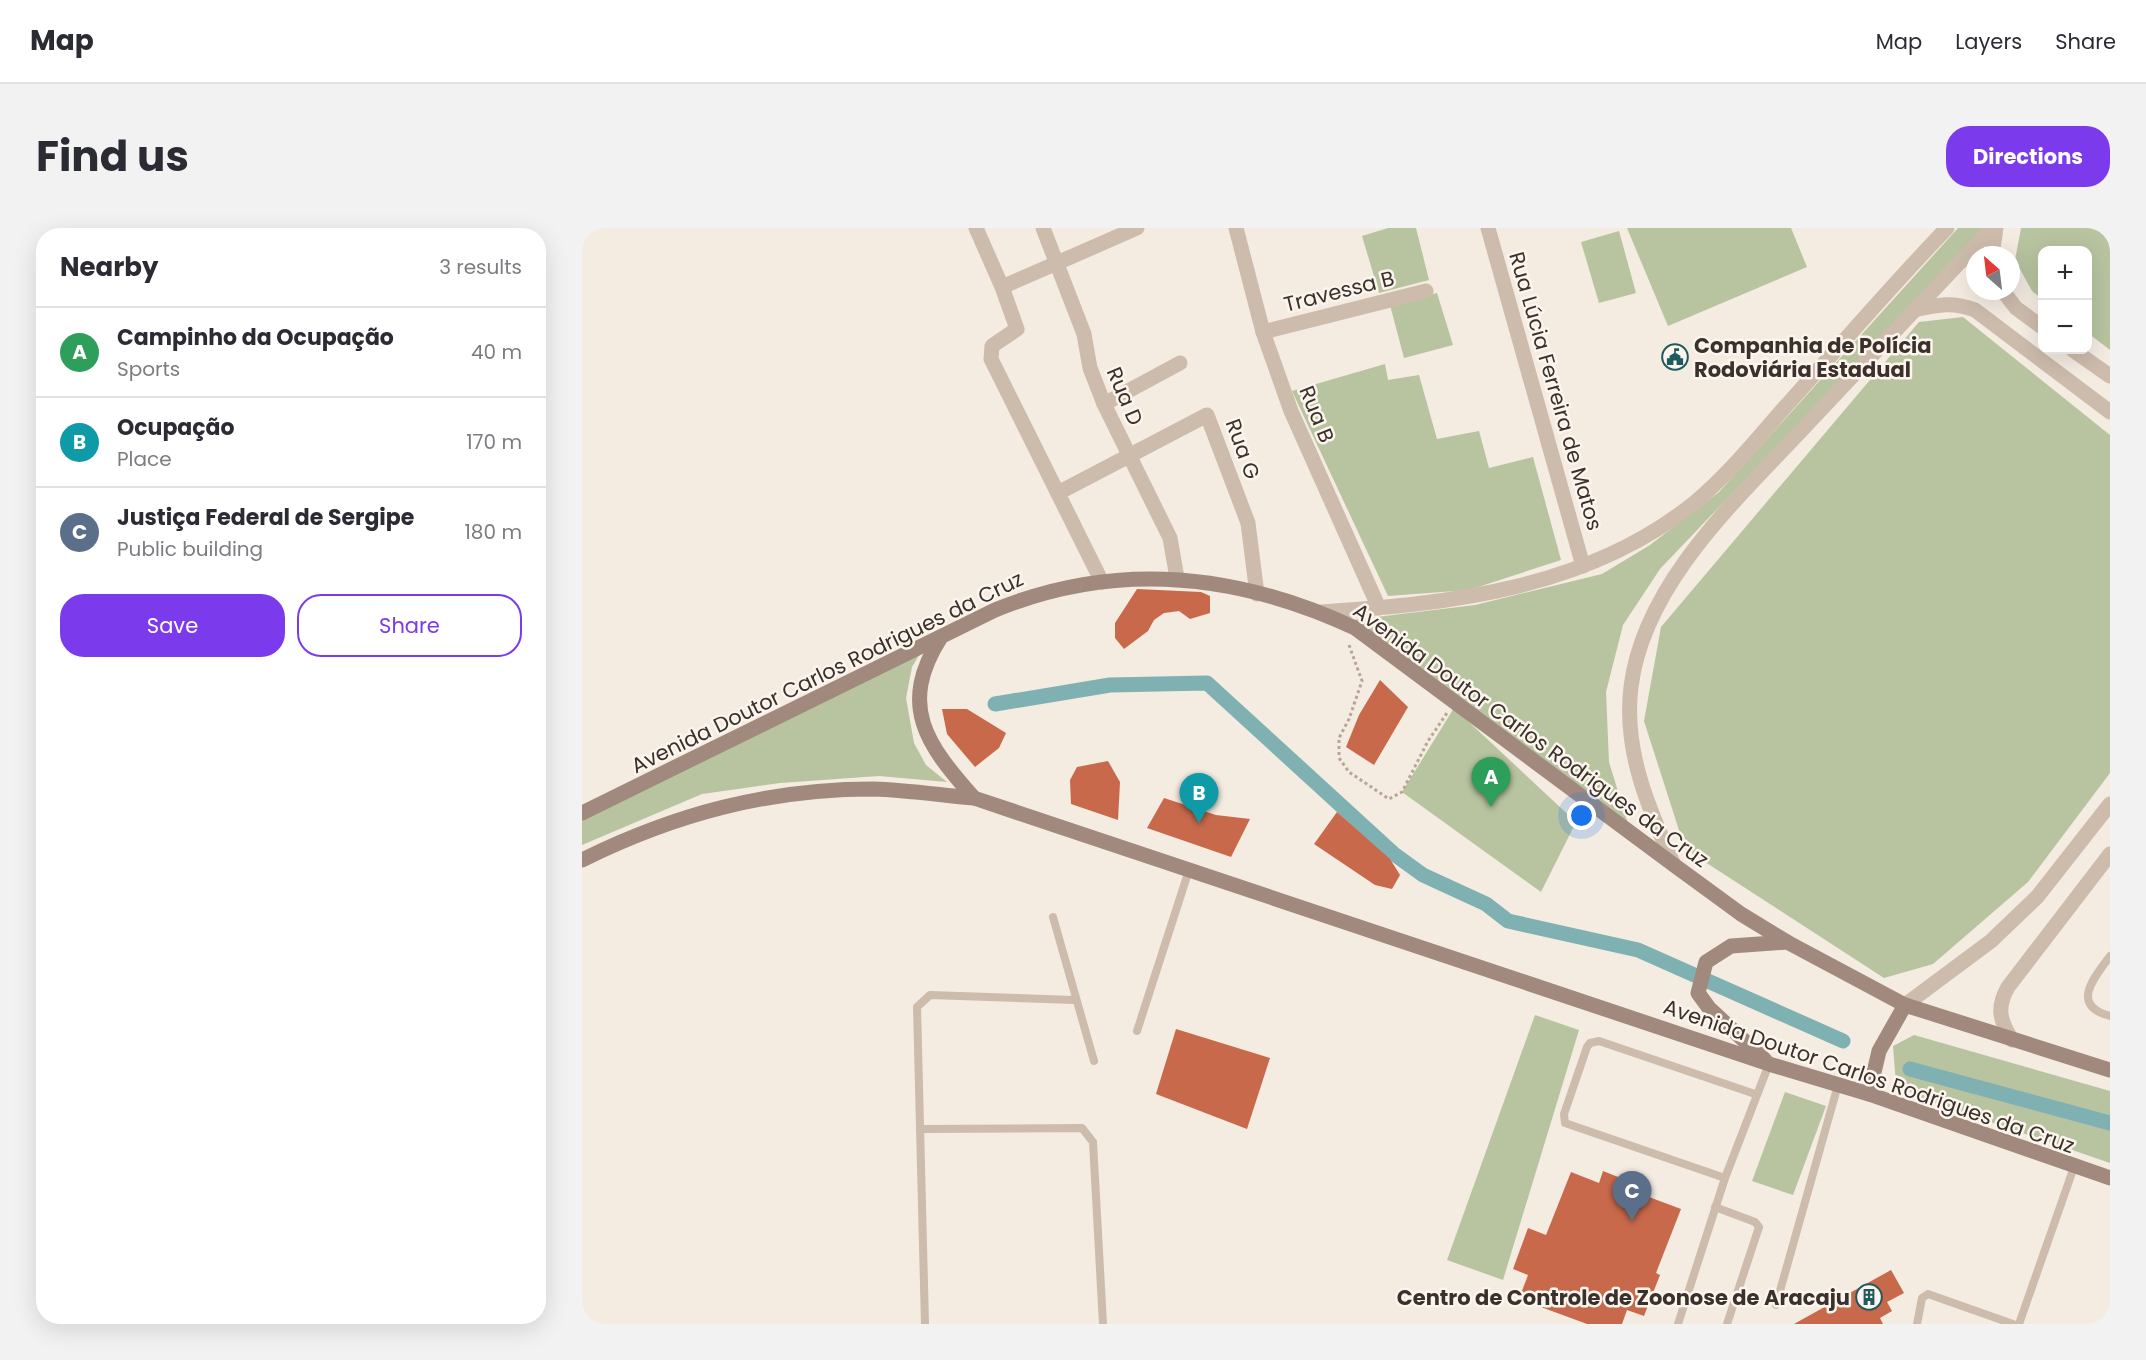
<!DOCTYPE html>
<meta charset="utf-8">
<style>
body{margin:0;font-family:Poppins,sans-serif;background:#f2f2f3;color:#2b2b33}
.controls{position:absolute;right:18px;top:18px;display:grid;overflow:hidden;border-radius:12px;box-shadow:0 6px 24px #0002}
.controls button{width:54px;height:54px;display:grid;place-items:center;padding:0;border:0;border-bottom:2px solid #e1e1e2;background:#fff;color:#2b2b33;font:30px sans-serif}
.compass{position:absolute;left:1384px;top:18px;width:54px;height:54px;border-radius:50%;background:#fff;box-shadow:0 6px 24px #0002;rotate:332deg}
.you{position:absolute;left:1000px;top:588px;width:21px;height:21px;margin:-15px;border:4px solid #fff;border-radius:50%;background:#1a73e8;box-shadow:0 0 0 9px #1a73e833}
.badge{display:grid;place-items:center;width:39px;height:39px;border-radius:50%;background:#7c3aed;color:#fff;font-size:20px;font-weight:700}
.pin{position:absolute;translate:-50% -50px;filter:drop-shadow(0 2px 3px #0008)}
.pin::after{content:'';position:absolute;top:32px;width:21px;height:18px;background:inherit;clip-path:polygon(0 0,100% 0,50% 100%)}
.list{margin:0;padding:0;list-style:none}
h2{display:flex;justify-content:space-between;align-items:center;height:78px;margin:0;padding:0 24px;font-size:26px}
h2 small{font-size:20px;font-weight:400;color:#7c7c81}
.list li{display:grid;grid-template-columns:39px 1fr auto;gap:18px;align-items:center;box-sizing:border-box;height:90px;padding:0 24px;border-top:2px solid #e1e1e2}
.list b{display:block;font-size:22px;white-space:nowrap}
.list p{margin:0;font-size:20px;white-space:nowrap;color:#7c7c81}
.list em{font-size:20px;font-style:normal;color:#7c7c81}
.actions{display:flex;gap:12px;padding:18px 24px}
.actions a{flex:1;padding:14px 0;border:2px solid #7c3aed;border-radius:24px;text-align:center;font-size:21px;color:#7c3aed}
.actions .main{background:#7c3aed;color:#fff}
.map{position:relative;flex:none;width:1528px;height:1096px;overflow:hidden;border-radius:24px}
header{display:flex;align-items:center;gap:36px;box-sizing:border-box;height:84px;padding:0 30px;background:#fff;border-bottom:2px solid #e1e1e2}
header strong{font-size:28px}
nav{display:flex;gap:33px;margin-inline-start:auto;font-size:21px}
.intro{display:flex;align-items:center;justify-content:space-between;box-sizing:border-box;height:144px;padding:0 36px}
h1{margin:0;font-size:42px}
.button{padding:15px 27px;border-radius:24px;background:#7c3aed;color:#fff;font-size:21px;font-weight:700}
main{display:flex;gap:36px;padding:0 36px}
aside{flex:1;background:#fff;border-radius:24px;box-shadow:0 6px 24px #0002}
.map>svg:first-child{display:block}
.green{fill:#b8c4a0}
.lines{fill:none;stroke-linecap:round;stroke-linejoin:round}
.canal{stroke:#7fb0b2;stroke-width:15}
.building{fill:#c8694b}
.path{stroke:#b9a596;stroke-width:3;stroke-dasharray:3 3;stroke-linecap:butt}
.service{stroke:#cdbbac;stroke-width:8}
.minor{stroke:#cdbbac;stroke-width:15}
.secondary{stroke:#a18a7d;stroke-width:15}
.labels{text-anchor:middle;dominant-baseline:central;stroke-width:5;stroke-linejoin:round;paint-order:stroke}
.street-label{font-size:21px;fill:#3b302b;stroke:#fbf5ee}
.poi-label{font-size:21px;font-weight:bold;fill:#3b302b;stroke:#fbf5ee;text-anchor:start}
</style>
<header>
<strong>Map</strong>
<nav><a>Map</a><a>Layers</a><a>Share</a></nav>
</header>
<div class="intro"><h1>Find us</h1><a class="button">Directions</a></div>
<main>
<aside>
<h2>Nearby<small>3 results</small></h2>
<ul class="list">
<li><span class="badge" style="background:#2e9e5b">A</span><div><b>Campinho da Ocupação</b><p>Sports</p></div><em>40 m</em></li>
<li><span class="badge" style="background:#0f9aa8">B</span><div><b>Ocupação</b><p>Place</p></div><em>170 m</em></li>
<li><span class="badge" style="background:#5c6f8a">C</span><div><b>Justiça Federal de Sergipe</b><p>Public building</p></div><em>180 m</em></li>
</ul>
<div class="actions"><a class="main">Save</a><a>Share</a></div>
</aside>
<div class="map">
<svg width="1528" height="1096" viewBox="0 0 1528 1096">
<rect width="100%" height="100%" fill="#f4ebe1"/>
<g class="green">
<path d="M806,0H834L847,52L797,65L780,8Z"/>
<path d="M1045,0H1209L1225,39L1086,98Z"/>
<path d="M1376,0H1403L1078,341L1041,397L1024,464L1027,534L1047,599L770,392L893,377L1020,346L1068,317L1137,264Z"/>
<path d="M1439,0H1528V122L1506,105V22H1460V71L1450,63L1433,32Z"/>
<path d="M1037,3L1054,65L1017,75L999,14Z"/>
<path d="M855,65L871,117L822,130L808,77Z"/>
<path d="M1381,89L1528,207V545L1446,654L1351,736L1302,750L1103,621L1062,493L1079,399L1337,94Z"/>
<path d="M803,136L806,152L837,147L855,211L897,203L907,240L951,229L979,332L887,362L806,368L710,163Z"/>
<path d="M345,414L330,439L324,470L332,515L344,537L365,554L297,548L198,555L120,566L0,617V586Z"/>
<path d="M872,480L994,594L959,664L820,564Z"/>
<path d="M953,787L997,802L921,1052L865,1032Z"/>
<path d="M1332,807L1528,863V935L1344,872L1314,856L1311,818Z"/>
<path d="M1203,864L1244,878L1211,967L1170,953Z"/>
</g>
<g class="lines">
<g class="canal">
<path d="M413,476L528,457L625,455L812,626L841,647L904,676L926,693L1056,722L1261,813"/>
<path d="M1328,841L1528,895"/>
</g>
</g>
<g class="building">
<path d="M555,361L619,364L628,368V385L608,391L597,383L582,385L572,392L566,403L542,421L533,410V395Z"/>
<path d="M798,452L826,479L792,537L764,519L777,487Z"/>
<path d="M360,481H385L424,505L417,520L393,539L365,506Z"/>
<path d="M526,533L538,554L536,592L489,576L488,552L495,539Z"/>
<path d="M582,570L634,587L668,591L649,629L565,600Z"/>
<path d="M755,584L808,631L818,647L810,661L793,657L732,616Z"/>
<path d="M594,801L688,830L665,901L574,866Z"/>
<path d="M1021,943L1069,962L1067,969L1099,981L1074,1045L1078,1047L1062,1088L1045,1082L1040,1096H1005L937,1071L946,1047L931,1041L946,1000L964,1007L989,944L1017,955Z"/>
<path d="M1309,1042L1322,1065L1305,1074L1310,1083L1298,1090L1301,1096H1212Z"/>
</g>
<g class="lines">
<path class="path" d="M767,417L780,453L767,491L757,510V530L767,544L807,571L820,564L846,513L865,485"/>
<g class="service">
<path d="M471,689L512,833"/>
<path d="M1528,728C1513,749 1487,777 1528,788"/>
<path d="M555,803L607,642"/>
<path d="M338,901L500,900L511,914L521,1096"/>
<path d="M1143,950L983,895L982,886L1005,819L1008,815L1017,813L1173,866"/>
<path d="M1133,979L1173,994L1177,999L1145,1096"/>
<path d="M1194,1077L1256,857"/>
<path d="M343,1096L335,779L348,767L492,772"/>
<path d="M1096,1096L1143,950L1187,836"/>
<path d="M1335,1096L1340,1070L1346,1066L1431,1096"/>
<path d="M1437,1096L1492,939"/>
</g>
<g class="minor">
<path d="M394,0L420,59L435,101L410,118L409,131L520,354"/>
<path d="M461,0L502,106L508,140L522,176L588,310L595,350"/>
<path d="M654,0L681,104L709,183L797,380"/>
<path d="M906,0L1001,338"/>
<path d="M1410,27L1414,0"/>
<path d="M420,59L555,0"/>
<path d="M1421,63L1434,80L1460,99"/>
<path d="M1332,82C1355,77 1370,73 1393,82L1528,184"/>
<path d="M681,104L844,63"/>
<path d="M1491,122L1528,148"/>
<path d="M522,176L598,135"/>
<path d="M476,265L625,187L666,295L675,366"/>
<path d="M739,384C869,376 1007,360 1112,275C1146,247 1174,212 1203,179C1257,119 1309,58 1365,0"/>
<path d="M1092,637C1067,581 1041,523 1049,459C1062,352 1162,265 1232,189C1291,126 1350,63 1410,0"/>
<path d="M1323,777L1409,713L1455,669L1528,576"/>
<path d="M1430,812C1418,793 1414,780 1426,759L1528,626"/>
</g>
<g class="secondary">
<path d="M359,409C315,478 345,517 392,570"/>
<path d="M0,585L413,382C535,332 655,345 773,400L1092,637L1159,686L1205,714L1323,777L1528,842"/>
<path d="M0,632C93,586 186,561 291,561C324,562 358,567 392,570L1187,836L1287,866L1528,950"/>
<path d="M1183,832L1127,780L1116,765L1124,734L1149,718L1205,714"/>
<path d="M1287,866L1297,823L1323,777"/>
</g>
</g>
<defs>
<g id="civic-ring" transform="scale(1.35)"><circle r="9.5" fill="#fbf5ee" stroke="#1f5a5e" stroke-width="1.5"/><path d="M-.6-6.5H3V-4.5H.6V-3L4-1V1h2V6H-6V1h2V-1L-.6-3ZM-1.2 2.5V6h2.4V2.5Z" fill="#1f5a5e"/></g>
<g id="building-ring" transform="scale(1.35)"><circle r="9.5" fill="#fbf5ee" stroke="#1f5a5e" stroke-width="1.5"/><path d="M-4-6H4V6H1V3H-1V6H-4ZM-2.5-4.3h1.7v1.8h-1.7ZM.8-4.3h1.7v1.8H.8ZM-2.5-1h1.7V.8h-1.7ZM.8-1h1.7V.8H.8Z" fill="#1f5a5e"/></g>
</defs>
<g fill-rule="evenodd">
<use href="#civic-ring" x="1093" y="129"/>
<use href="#building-ring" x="1287" y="1069"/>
</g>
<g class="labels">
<g class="street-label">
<text transform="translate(757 63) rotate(-14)">Travessa B</text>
<text transform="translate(974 163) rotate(74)">Rua Lúcia Ferreira de Matos</text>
<text transform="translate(543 168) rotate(67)">Rua D</text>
<text transform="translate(735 186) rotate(68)">Rua B</text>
<text transform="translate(661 221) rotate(70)">Rua G</text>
<text transform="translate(245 444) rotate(-26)">Avenida Doutor Carlos Rodrigues da Cruz</text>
<text transform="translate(949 507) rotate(36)">Avenida Doutor Carlos Rodrigues da Cruz</text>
<text transform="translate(1287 848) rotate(19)">Avenida Doutor Carlos Rodrigues da Cruz</text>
</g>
<g class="poi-label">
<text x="1112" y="117">Companhia de Polícia<tspan x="1112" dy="24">Rodoviária Estadual</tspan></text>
<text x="1268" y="1069" text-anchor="end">Centro de Controle de Zoonose de Aracaju</text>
</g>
</g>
</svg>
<div class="controls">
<button>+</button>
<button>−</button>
</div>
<svg class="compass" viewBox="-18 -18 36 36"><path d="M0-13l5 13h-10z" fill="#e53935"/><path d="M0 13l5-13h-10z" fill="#7c7c81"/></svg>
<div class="you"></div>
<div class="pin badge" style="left:909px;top:579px;background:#2e9e5b">A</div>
<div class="pin badge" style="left:617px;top:595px;background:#0f9aa8">B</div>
<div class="pin badge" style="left:1050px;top:993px;background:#5c6f8a">C</div>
</div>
</main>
